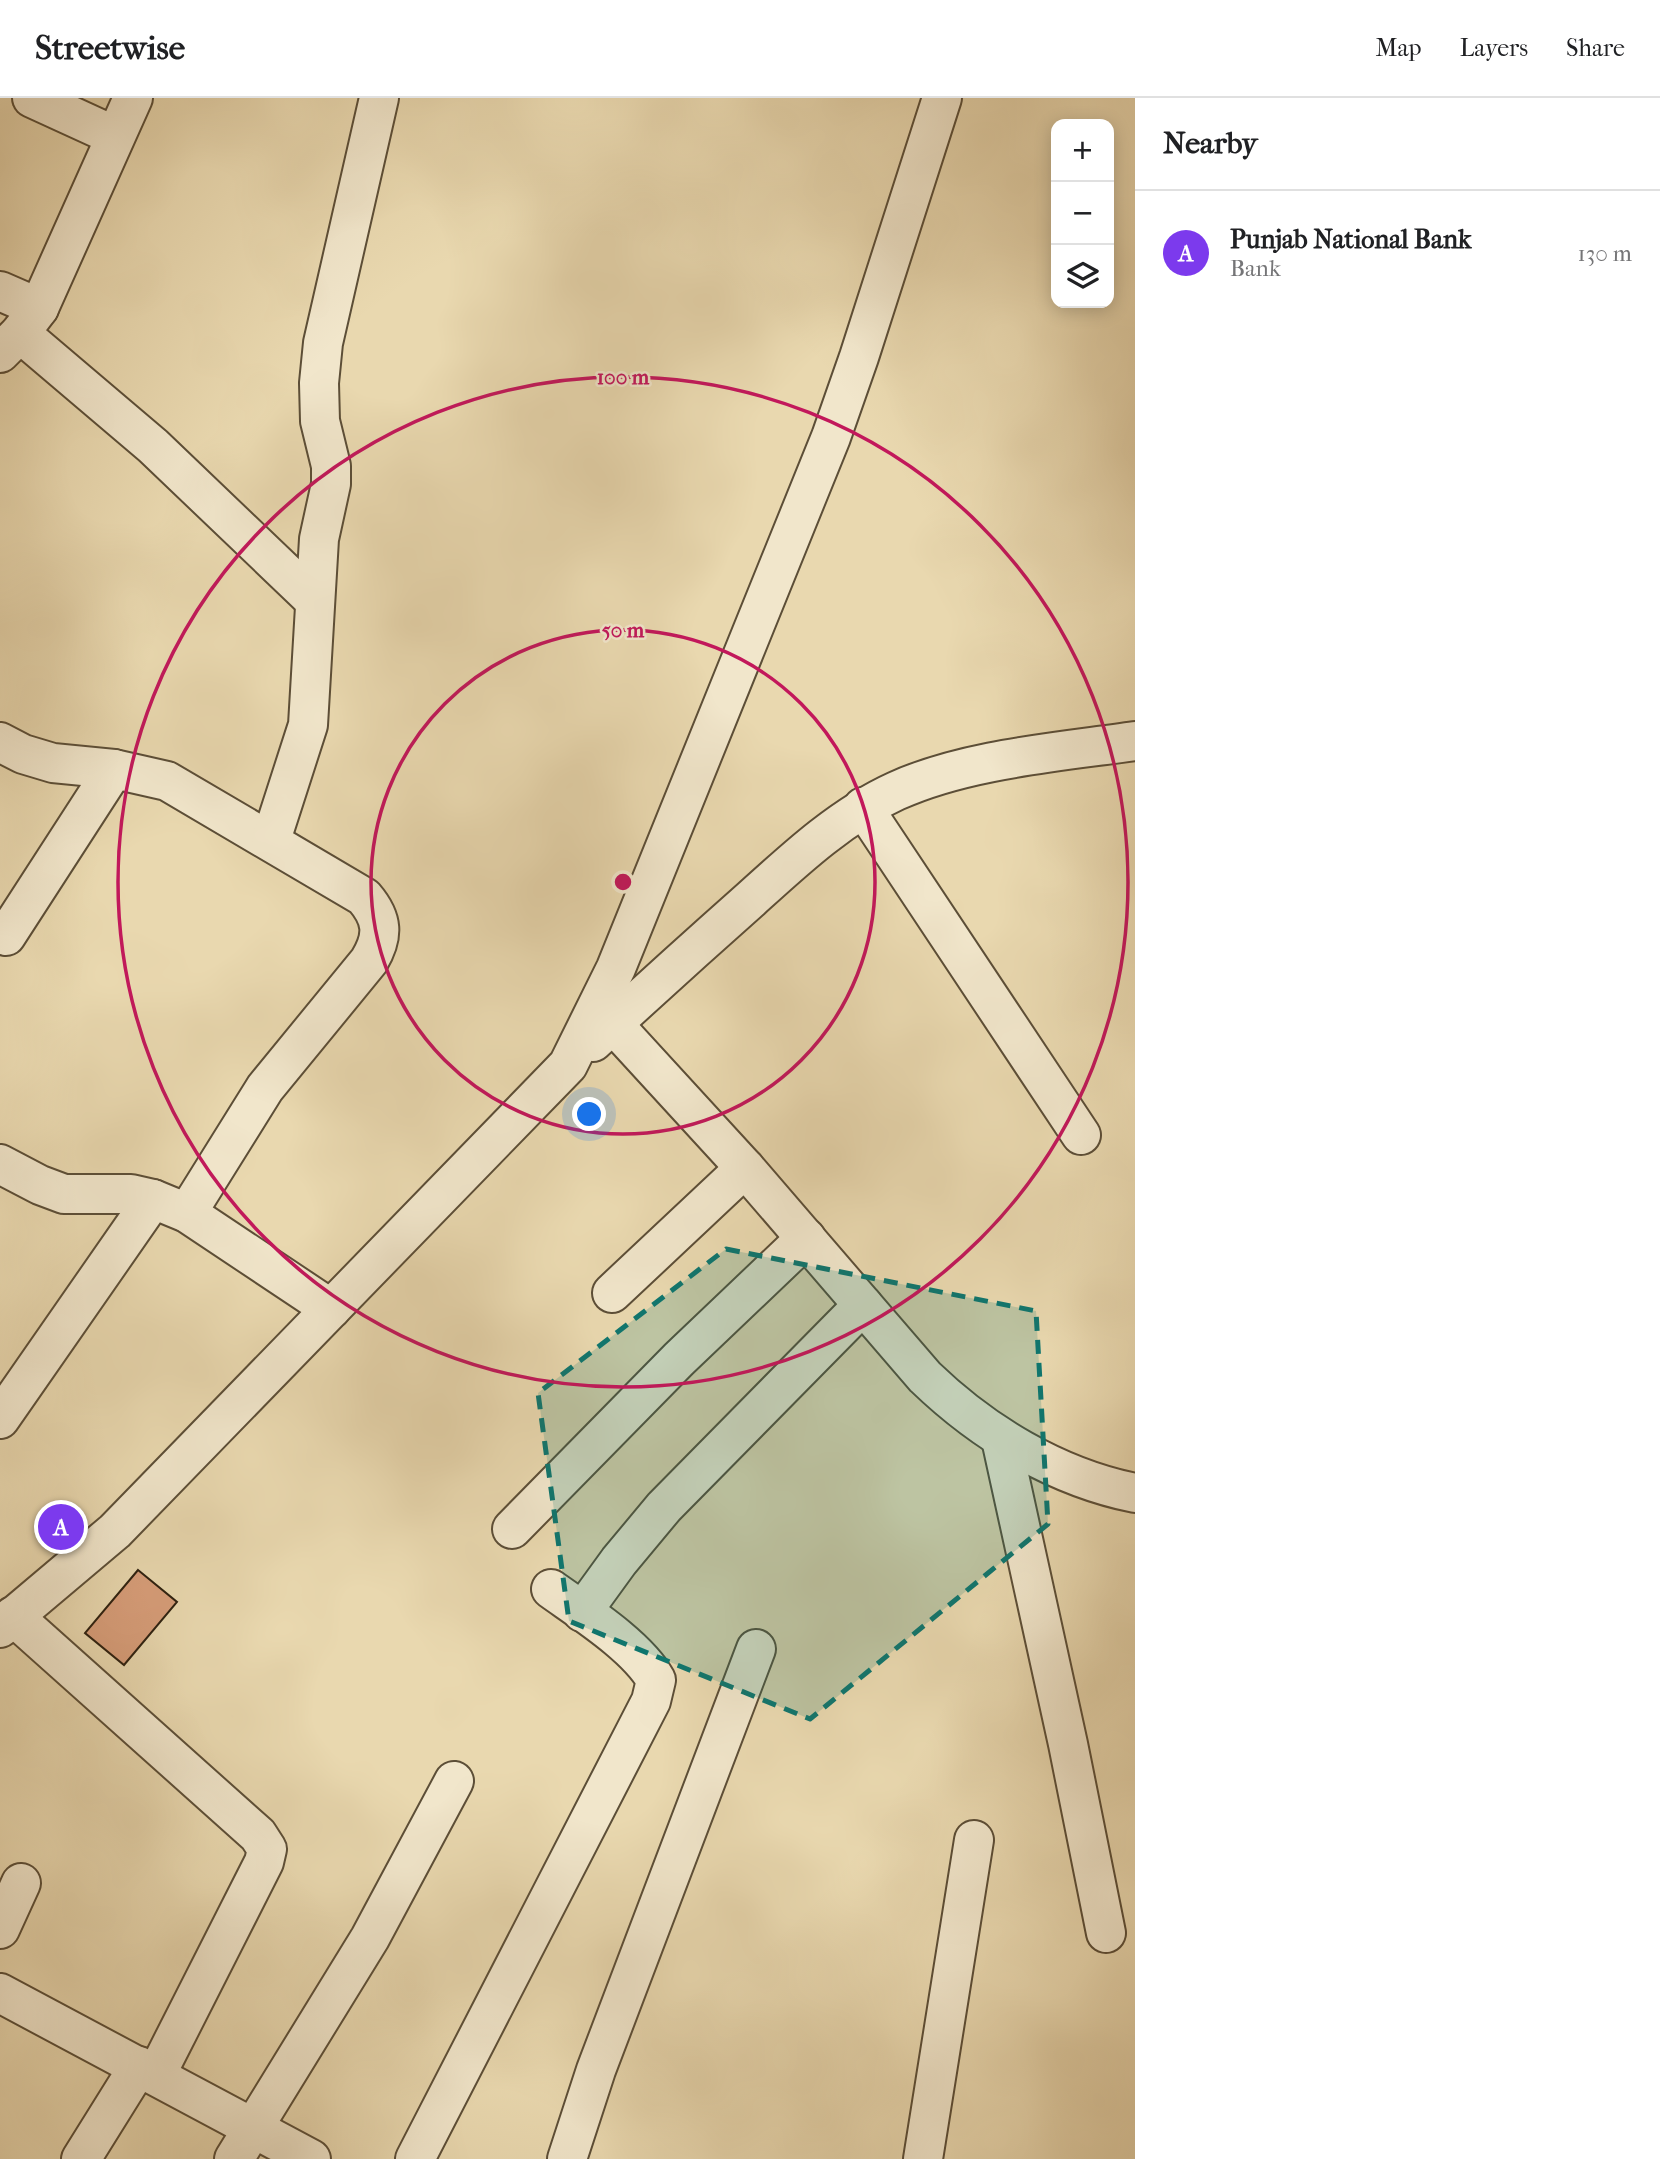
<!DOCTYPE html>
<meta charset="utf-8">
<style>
body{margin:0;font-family:"IM FELL French Canon",serif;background:#f6f6f6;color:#202124}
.controls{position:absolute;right:21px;top:21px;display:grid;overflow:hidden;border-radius:14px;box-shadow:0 4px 18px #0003}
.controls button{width:63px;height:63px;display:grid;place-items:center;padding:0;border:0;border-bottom:2px solid #e0e0e0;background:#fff;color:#202124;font:35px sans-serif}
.you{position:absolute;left:590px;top:1017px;width:24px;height:24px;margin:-18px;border:5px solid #fff;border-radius:50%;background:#1a73e8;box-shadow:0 0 0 10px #1a73e833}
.badge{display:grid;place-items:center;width:46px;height:46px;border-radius:50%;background:#7c3aed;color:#fff;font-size:23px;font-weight:700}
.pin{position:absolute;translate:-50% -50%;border:4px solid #fff;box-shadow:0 2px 7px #0006}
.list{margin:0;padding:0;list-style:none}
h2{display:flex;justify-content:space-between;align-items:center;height:91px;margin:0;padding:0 28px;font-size:30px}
h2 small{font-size:23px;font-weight:400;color:#757577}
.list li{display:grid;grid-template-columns:46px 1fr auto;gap:21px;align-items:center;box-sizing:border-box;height:126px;padding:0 28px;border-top:2px solid #e0e0e0}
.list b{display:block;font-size:26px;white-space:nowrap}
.list p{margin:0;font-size:23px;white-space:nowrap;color:#757577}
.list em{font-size:23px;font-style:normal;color:#757577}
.icon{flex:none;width:38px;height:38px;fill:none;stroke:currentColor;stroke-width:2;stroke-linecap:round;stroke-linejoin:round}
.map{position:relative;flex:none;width:1135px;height:2061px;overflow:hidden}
header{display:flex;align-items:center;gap:42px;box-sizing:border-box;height:98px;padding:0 35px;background:#fff;border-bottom:2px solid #e0e0e0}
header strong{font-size:33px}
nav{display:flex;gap:38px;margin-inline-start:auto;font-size:24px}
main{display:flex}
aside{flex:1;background:#fff}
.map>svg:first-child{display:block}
.building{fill:#d79d79;stroke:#2d200f;stroke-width:2}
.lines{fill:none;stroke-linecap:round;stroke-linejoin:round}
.minor-casing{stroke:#5c4e37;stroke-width:42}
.minor{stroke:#f1e6cb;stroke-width:38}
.marked{fill:#0f766e;fill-opacity:0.2;stroke:#0f766e;stroke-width:5;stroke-dasharray:14 9;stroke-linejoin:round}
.ring{fill:none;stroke:#c2185b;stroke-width:3.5}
.centre{fill:#c2185b;stroke:#f1e6cb;stroke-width:3.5}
.ring-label{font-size:21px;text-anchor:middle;font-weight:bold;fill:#c2185b;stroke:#f1e6cb;stroke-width:5;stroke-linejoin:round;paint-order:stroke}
</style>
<header>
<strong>Streetwise</strong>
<nav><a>Map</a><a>Layers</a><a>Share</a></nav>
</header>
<main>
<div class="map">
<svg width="1135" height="2061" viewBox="0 0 1135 2061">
<rect width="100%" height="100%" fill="#e9d8af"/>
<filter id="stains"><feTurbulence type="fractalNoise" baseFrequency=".00286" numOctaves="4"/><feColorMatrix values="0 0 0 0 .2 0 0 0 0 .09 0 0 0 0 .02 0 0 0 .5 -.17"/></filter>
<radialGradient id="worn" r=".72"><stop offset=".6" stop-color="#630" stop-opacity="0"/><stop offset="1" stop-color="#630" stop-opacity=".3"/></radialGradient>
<path class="building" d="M138,1472L177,1504L124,1567L85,1535Z"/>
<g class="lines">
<g class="minor-casing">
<g id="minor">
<path d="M32,0L115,38"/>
<path d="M0,193L39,210"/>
<path d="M20,235L153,348L314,502"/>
<path d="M0,255L20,235L39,210L133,0"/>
<path d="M0,644L23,656L53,665L114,671L167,683L364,799C383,821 384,838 369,863L265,990L187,1115"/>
<path d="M863,709L1081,1037"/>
<path d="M271,742L308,627L319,441L331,386V368L320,323L319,285L323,245L379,0"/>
<path d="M6,838L114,671"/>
<path d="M613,926L745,1070L925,1279C983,1335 1056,1379 1135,1395"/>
<path d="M593,944C645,896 698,848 751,801C795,761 841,718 896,693C966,661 1059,654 1135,643"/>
<path d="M0,1066L40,1087L64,1096H131L153,1101L187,1115L331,1211"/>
<path d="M612,1195L745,1070"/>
<path d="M0,1321L153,1101"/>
<path d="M1001,1341L1068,1646L1106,1835"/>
<path d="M512,1431L679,1261L806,1140"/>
<path d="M582,1514L619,1463L664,1409L863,1207"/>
<path d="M13,1518L258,1737L267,1751L264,1764L156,1977"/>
<path d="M0,1530L115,1433L568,967L616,870L831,339L859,259L942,0"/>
<path d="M0,1831L21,1785"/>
<path d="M0,1895L311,2061"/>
<path d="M81,2061L139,1968"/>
<path d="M234,2061L370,1840L454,1683"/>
<path d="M415,2061L651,1603L656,1582C637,1548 583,1514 551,1491"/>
<path d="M567,2061L596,1972L756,1551"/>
<path d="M923,2061L974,1742"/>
</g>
</g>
<use href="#minor" class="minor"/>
</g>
<path class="marked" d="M726,1151L1036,1213L1048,1426L810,1621L569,1523L538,1295Z"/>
<g class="ring">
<circle cx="623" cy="784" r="252"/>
<circle cx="623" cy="784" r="505"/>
</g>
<circle cx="623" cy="784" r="10" class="centre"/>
<g class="ring-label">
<text x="623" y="286">100 m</text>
<text x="623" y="539">50 m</text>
</g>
<rect width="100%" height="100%" filter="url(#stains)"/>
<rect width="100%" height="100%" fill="url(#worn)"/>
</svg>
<div class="controls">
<button>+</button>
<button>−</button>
<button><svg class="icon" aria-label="layers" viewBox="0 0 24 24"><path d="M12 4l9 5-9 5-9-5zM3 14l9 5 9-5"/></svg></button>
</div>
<div class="you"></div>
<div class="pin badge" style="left:61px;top:1429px">A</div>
</div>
<aside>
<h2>Nearby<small></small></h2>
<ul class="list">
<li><span class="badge">A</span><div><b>Punjab National Bank</b><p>Bank</p></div><em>130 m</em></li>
</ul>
</aside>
</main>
